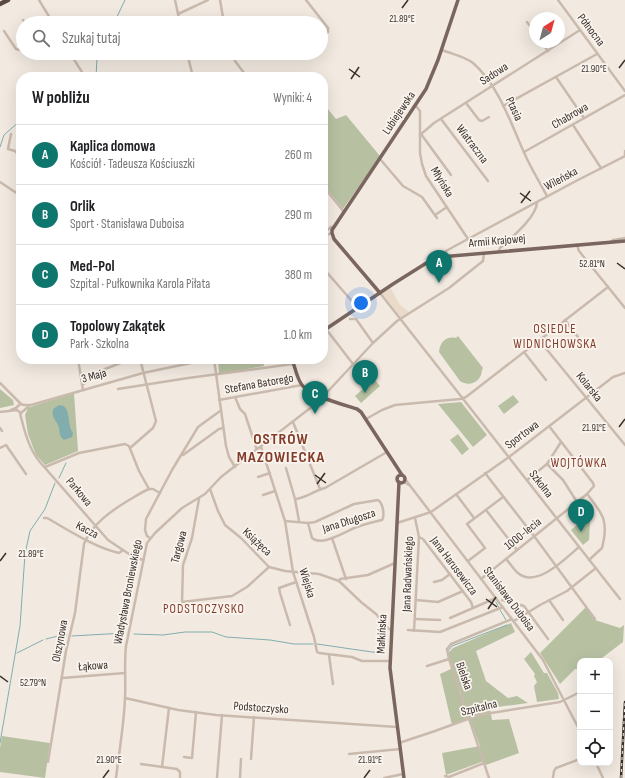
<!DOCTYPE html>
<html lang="pl">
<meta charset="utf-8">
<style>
body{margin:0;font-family:"Sofia Sans Condensed",sans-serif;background:#f6f6f6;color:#202124}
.controls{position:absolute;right:12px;bottom:12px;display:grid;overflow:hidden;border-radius:8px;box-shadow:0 4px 16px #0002}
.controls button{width:36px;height:36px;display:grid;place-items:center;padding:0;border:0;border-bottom:1px solid #e0e0e0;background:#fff;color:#202124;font:20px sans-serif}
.compass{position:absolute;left:529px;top:12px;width:36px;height:36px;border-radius:50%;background:#fff;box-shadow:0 4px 16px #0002;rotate:36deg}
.you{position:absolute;left:361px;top:303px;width:14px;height:14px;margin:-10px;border:3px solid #fff;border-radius:50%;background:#1a73e8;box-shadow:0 0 0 6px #1a73e833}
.badge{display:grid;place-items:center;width:26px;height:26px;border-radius:50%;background:#0f766e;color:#fff;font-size:13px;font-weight:700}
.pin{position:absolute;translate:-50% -33px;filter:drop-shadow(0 1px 2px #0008)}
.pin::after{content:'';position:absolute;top:21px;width:14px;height:12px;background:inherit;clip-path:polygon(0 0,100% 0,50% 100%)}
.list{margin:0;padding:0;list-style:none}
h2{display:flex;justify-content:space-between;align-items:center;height:52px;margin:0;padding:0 16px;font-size:17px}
h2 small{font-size:13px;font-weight:400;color:#757577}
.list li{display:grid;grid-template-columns:26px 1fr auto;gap:12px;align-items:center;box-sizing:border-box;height:60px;padding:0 16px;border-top:1px solid #e0e0e0}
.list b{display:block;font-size:15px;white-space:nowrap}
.list p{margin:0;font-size:13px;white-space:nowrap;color:#757577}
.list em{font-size:13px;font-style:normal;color:#757577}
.icon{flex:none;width:22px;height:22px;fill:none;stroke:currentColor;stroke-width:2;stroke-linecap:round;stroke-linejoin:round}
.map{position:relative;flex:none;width:625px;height:778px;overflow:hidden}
.search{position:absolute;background:#fff;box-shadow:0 4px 16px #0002;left:16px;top:16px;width:312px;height:44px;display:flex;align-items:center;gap:10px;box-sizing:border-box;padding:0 14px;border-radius:22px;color:#757577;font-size:15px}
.panel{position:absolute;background:#fff;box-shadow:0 4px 16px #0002;left:16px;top:72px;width:312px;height:292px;border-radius:16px}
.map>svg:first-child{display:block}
.green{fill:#b7c1a2}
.plaza{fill:#e9dac9}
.water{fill:#82adae}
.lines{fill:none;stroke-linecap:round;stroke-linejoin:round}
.stream{stroke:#82adae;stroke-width:1}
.minor{stroke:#cabaad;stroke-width:2.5}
.major{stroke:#7a665e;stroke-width:3.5}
.highway{stroke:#594943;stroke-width:4.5}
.rail-casing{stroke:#392f2b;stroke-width:2.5}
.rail{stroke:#faf4ee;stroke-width:1;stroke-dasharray:3;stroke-linecap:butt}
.ticks{fill:none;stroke:#392f2b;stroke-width:1.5}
.labels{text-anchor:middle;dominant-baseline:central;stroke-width:3.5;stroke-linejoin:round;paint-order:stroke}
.street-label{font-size:12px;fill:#392f2b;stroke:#faf4ee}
.neighbourhood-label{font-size:13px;letter-spacing:1px;fill:#833c29;stroke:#faf4ee}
.district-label{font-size:16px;font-weight:bold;letter-spacing:1px;fill:#833c29;stroke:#faf4ee}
.ticks-label{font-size:10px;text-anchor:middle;fill:#392f2b;stroke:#faf4ee;stroke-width:3.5;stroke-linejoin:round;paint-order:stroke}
</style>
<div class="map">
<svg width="625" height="778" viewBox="0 0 625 778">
<rect width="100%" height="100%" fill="#f2eae1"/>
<g class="green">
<path d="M323,103L336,119L346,115L380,156L343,209L323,184Z"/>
<path d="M458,336L483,368C481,371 482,374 480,377C476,384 467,386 460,381L439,352C440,342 446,336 456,338Z"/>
<path d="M230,359H263L264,366L219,374L218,360Z"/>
<path d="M374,379L380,386L361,403L355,396Z"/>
<path d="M0,389L13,400L14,405L0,408Z"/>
<path d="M74,393L78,451L45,465L36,455L28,434L25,415L28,408L33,406Z"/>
<path d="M513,395L519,402L504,414L498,406Z"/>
<path d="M461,402L487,435L473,447L438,404Z"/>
<path d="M458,434L469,449L462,455L450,440Z"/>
<path d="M586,517L590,523L589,540L583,545L571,530Z"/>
<path d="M586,607L595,620L620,628L624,625L623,642L598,661H580V669H575L560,684L540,653Z"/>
<path d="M511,623L515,632L476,651L486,681L508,698L517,696L528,703L490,708L492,720L509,719L519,753L486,765L484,761L446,775L442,753L480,746L469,717L452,725L440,674L453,668L448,653L453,648Z"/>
<path d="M531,652L544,673H547L558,693L559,699L537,702L534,686L537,682L534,676L535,674L524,659Z"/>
<path d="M2,736L50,743L45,778L0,772V748Z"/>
</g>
<path class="plaza" d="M390,287L400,305L409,312L400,317L382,293Z"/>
<path class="water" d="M59,405L64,406C71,413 67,425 73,433L72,437L64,440C59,436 60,434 59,428C57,420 51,419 53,409Z"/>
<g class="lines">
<g class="stream">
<path d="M114,23L125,0"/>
<path d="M96,77L97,58L99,53"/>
<path d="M0,147L4,135L21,120"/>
<path d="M59,478L66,463"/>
<path d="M496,602L499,608"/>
<path d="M500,610L506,620"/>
<path d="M134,634L163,635L185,632H212L226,637L270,640L294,644H313"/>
<path d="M72,636L125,633"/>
<path d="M46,639L58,636L67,635"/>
<path d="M317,644L372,652L384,653"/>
<path d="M448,651L452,646L507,625"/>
<path d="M17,653L43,640"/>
<path d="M0,743L20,626L25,554L30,531L45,509L55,483"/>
</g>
<g class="minor">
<path d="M39,0L53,23"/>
<path d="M175,0L180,23"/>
<path d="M220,0L224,23"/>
<path d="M306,0L328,28V32L321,38"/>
<path d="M558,0L625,91"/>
<path d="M178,14L208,0"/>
<path d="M23,20L25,23"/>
<path d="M527,22L535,33"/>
<path d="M63,23L64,22"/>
<path d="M4,31L16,49L20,50L23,48"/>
<path d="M541,42L548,51"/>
<path d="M442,50C452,54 464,56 473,63C500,86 513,130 528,161C534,173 541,185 547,196"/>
<path d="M70,53L85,77"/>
<path d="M187,53L193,77"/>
<path d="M231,53L235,61L247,77"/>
<path d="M556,77L584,118"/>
<path d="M466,103L479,120L482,121L489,117"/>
<path d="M416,106L420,111V153L422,164L426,176L468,239"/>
<path d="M503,106L597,54"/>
<path d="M441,119L488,181"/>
<path d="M573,125L601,168"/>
<path d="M11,134L8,149L15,151L21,158"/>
<path d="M421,134L451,175"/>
<path d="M420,135L434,123L580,30"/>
<path d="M524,152L625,95"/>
<path d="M625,156V151"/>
<path d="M380,159L403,186L422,197L437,218"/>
<path d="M0,182L21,196"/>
<path d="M323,186L344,212"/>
<path d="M435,215L447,207"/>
<path d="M323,234L331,227H333"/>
<path d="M323,236L332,233"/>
<path d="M611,242L613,240L625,238"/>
<path d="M577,245L579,251L625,308"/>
<path d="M499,251L500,248C511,238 537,217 537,202"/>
<path d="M445,255L446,251L455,246L576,181L625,156"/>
<path d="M323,268L358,308"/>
<path d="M380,293L620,599"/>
<path d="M350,319H356L373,343"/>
<path d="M565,320L578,337"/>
<path d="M326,329L353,364"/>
<path d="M539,340L625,445"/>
<path d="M524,352L546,380"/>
<path d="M78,359L83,390"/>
<path d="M188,359V363"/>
<path d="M214,359L226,446L229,457L235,467"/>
<path d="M141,361L149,359"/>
<path d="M0,383L21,404"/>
<path d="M82,385L105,369L131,359"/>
<path d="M118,389L188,378L293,364"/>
<path d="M235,397L240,409L245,414L257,450"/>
<path d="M219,400L302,385"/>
<path d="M11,410L16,408L20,404L24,405H31L143,373L210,359"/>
<path d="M0,412L17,410L21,413L30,405"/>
<path d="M20,413C24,429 28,447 39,461L108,540L132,556L143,560"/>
<path d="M366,419L382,410L395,405L460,399L466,397L608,287"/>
<path d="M293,422L320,489"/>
<path d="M0,428L2,431"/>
<path d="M261,447L285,521L293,572L314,637L317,652L319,653L352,657L362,661H390"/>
<path d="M0,448L6,445L26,474"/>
<path d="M130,448L153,428L156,421L140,359"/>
<path d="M183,455L219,429L223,428"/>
<path d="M547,464L563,480L577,502"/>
<path d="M45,467L79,453L125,444L129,446L139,471L149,489"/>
<path d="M286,468L295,499L299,521"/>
<path d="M485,473L534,536L595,619"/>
<path d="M258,477L270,473"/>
<path d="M405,479L543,660L580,731"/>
<path d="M527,480L547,464L561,442"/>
<path d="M404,482L409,485"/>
<path d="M210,489L218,511L225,525L241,538L269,567L285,571L319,574L339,581L361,602L376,614L389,629L392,631"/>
<path d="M456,494L474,518"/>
<path d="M587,494C603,514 609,521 602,548L589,560"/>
<path d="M263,495L275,491"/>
<path d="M199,499L192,538L183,565L182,602L232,596L247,587L269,567"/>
<path d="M295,499C307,498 313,491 325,488L387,452"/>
<path d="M486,510L517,550"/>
<path d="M44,518H47C70,531 94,547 119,553L123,550"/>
<path d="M285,521L308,523L315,522L354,504L378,500C383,503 385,516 382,520C373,522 365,524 357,527C346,531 322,547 312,538L308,523"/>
<path d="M397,523L431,512L509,457L613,377L625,373"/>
<path d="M419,537L423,539L471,602L473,608"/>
<path d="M150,538L147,536L145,530L146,519L172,470L198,427L220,411"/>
<path d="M332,538L346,579"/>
<path d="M506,559C510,563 514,570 518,573C536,589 566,558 579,547"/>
<path d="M468,561L485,548L467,524L503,497"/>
<path d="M481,579L587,494L594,486L593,483L549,426"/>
<path d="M339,581L340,579L368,575L395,563"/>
<path d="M434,582L442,580L450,574"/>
<path d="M416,600L438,602L463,591"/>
<path d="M502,600L524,606L548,639"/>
<path d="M549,600L563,620"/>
<path d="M450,618L496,598"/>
<path d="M415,619L440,620"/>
<path d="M514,621L540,605L567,591L596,568"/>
<path d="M290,625L280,593L279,588L296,582"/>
<path d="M408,630L440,632L503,607"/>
<path d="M414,631L419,537L415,518"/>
<path d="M329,655L333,684"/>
<path d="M427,666L449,659"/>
<path d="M62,678L125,673"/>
<path d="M125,698L178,710L216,715L397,727"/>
<path d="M399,743L435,731L479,715L560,702L580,692"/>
<path d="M349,754L400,749"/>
<path d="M184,757L192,758L196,712"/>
<path d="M251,759L254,717"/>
<path d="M48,762L66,651L75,613L84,544C92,524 111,511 129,500C136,496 142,492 149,489H153L160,493"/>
<path d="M596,763L603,778"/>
<path d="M141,764L177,769L180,772V778"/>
<path d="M162,767L169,708"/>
<path d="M445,776L449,777L484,763"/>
<path d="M116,778C119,752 124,725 125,698C126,681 124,663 126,646L147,543L155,533L182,508L205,494L221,477L318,402L373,343L397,321L449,288L483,261L484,253"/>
<path d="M217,778L222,715"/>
<path d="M240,778L241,759"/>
<path d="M384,778L403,774"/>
<path d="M489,778L449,659L447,649L451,644L512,619"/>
<path d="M553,778L554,771L556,768L580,759"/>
</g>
<g class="major">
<path d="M380,293L334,239L332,233V230L426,89L438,60L458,0"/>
<path d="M323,331L393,284L428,262L440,257L625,241"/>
<path d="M292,359C295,367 297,379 302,385C310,396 345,405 357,409L361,412L402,475"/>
<circle cx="401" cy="479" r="4"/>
<path d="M399,482L390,668L404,778"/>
</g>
<path class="highway" d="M0,4L8,0"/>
<g class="rail-casing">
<path id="rail" d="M621,778L625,702"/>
</g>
<use href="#rail" class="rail"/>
</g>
<path class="ticks" d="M402,8L408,0M619,68L625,60M349,69L360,77M351,79L359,67M520,193L531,201M521,203L530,191M617,263L625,269M619,427L625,419M315,475L326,483M317,484L325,473M0,561L6,553M486,599L497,607M488,609L496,597M0,676L8,682M103,778L109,770M364,778L370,770"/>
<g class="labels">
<g class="street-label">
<text transform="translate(591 30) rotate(53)">Północna</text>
<text transform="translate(494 74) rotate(-33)">Sadowa</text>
<text transform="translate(514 109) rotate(65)">Ptasia</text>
<text transform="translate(399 113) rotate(-56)">Lubiejewska</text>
<text transform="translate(570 116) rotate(-30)">Chabrowa</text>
<text transform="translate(472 144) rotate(53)">Wiatraczna</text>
<text transform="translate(561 179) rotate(-28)">Wileńska</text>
<text transform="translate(442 182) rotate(59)">Młyńska</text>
<text transform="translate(497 241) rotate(-5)">Armii Krajowej</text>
<text transform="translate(94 376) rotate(-16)">3 Maja</text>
<text transform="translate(259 384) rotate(-10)">Stefana Batorego</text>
<text transform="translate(589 387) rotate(51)">Kolarska</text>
<text transform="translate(522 435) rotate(-37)">Sportowa</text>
<text transform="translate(541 484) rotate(52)">Szkolna</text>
<text transform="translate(79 492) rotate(50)">Parkowa</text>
<text transform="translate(349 521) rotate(-18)">Jana Długosza</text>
<text transform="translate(87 530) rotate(27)">Kacza</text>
<text transform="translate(523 534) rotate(-39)">1000-lecia</text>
<text transform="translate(257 542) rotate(43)">Książęca</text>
<text transform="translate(179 547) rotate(-75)">Targowa</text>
<text transform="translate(454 566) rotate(53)">Jana Harusewicza</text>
<text transform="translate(408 574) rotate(-88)">Jana Radwańskiego</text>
<text transform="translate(307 583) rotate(73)">Wiejska</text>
<text transform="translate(128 592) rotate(-79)">Władysława Broniewskiego</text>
<text transform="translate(509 599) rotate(53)">Stanisława Duboisa</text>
<text transform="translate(382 634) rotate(-87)">Małkińska</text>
<text transform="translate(60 641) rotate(-79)">Olszynowa</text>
<text transform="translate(93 666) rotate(-4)">Łąkowa</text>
<text transform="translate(464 676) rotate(71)">Bielska</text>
<text transform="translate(261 708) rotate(4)">Podstoczysko</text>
<text transform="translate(479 708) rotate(-14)">Szpitalna</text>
</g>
<g class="neighbourhood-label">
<text x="555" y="329">OSIEDLE<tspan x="555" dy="15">WIDNICHOWSKA</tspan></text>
<text x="579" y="463">WOJTÓWKA</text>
<text x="204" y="609">PODSTOCZYSKO</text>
</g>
<g class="district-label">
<text x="281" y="439">OSTRÓW<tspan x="281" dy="18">MAZOWIECKA</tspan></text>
</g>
</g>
<g class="ticks-label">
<text x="402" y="22">21.89°E</text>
<text x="594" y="72">21.90°E</text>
<text x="592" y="267">52.81°N</text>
<text x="594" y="431">21.91°E</text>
<text x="31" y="557">21.89°E</text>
<text x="33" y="686">52.79°N</text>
<text x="109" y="763">21.90°E</text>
<text x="370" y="763">21.91°E</text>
</g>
</svg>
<div class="controls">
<button>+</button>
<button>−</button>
<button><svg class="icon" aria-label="locate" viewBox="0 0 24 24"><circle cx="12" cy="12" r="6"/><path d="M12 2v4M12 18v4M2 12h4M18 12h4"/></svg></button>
</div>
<svg class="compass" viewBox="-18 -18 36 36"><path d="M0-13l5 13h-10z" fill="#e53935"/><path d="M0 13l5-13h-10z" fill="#757577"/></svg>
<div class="you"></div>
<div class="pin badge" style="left:439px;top:283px">A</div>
<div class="pin badge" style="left:365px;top:393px">B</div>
<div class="pin badge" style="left:315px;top:414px">C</div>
<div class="pin badge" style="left:581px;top:532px">D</div>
<div class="search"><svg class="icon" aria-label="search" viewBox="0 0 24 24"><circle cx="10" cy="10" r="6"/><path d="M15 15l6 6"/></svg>Szukaj tutaj</div>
<section class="panel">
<h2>W pobliżu<small>Wyniki: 4</small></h2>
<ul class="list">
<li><span class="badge">A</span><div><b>Kaplica domowa</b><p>Kościół · Tadeusza Kościuszki</p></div><em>260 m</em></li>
<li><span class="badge">B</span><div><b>Orlik</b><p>Sport · Stanisława Duboisa</p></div><em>290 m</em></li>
<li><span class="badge">C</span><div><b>Med-Pol</b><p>Szpital · Pułkownika Karola Piłata</p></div><em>380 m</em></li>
<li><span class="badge">D</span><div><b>Topolowy Zakątek</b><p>Park · Szkolna</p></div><em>1.0 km</em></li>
</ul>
</section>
</div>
